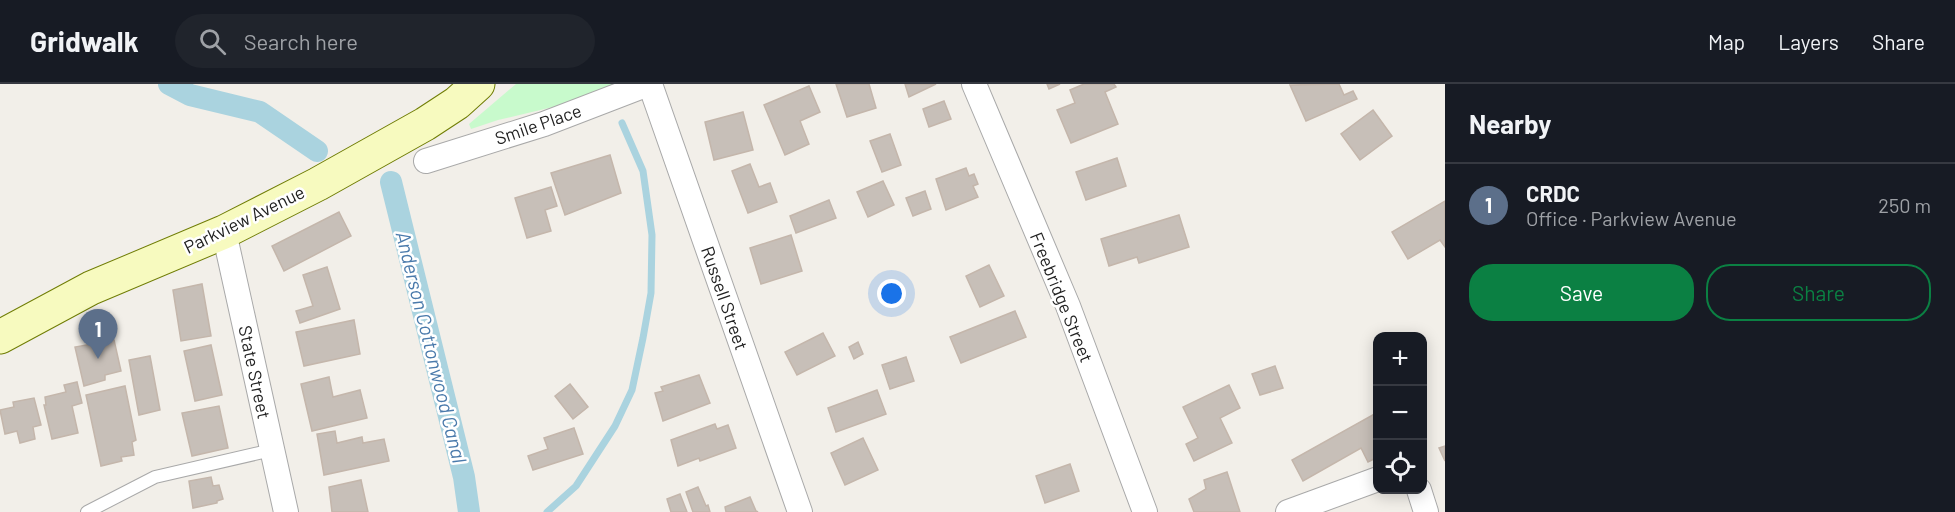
<!DOCTYPE html>
<meta charset="utf-8">
<style>
body{margin:0;font-family:Barlow,sans-serif;background:#20242c;color:#f1f3f6}
.controls{position:absolute;right:18px;bottom:18px;display:grid;overflow:hidden;border-radius:12px;box-shadow:0 3px 15px #0003}
.controls button{width:54px;height:54px;display:grid;place-items:center;padding:0;border:0;border-bottom:2px solid #363941;background:#171b24;color:#f1f3f6;font:30px sans-serif}
.you{position:absolute;left:892px;top:210px;width:21px;height:21px;margin:-15px;border:4px solid #fff;border-radius:50%;background:#1a73e8;box-shadow:0 0 0 9px #1a73e833}
.badge{display:grid;place-items:center;width:39px;height:39px;border-radius:50%;background:#0b8043;color:#fff;font-size:20px;font-weight:700}
.pin{position:absolute;translate:-50% -50px;filter:drop-shadow(0 2px 3px #0008)}
.pin::after{content:'';position:absolute;top:32px;width:21px;height:18px;background:inherit;clip-path:polygon(0 0,100% 0,50% 100%)}
.list{margin:0;padding:0;list-style:none}
h2{display:flex;justify-content:space-between;align-items:center;height:78px;margin:0;padding:0 24px;font-size:26px}
h2 small{font-size:20px;font-weight:400;color:#9ea1a6}
.list li{display:grid;grid-template-columns:39px 1fr auto;gap:18px;align-items:center;box-sizing:border-box;height:84px;padding:0 24px;border-top:2px solid #363941}
.list b{display:block;font-size:22px;white-space:nowrap}
.list p{margin:0;font-size:20px;white-space:nowrap;color:#9ea1a6}
.list em{font-size:20px;font-style:normal;color:#9ea1a6}
.actions{display:flex;gap:12px;padding:18px 24px}
.actions a{flex:1;padding:14px 0;border:2px solid #0b8043;border-radius:24px;text-align:center;font-size:21px;color:#0b8043}
.actions .main{background:#0b8043;color:#fff}
.icon{flex:none;width:33px;height:33px;fill:none;stroke:currentColor;stroke-width:2;stroke-linecap:round;stroke-linejoin:round}
.map{position:relative;flex:none;width:1445px;height:428px;overflow:hidden}
header{display:flex;align-items:center;gap:36px;box-sizing:border-box;height:84px;padding:0 30px;background:#171b24;border-bottom:2px solid #363941}
header strong{font-size:28px}
nav{display:flex;gap:33px;margin-inline-start:auto;font-size:21px}
.search{width:420px;height:54px;background:#20242c;display:flex;align-items:center;gap:15px;box-sizing:border-box;padding:0 21px;border-radius:33px;color:#9ea1a6;font-size:22px}
main{display:flex}
aside{flex:1;background:#171b24}
.map>svg:first-child{display:block}
.park{fill:#c8facc}
.lines{fill:none;stroke-linecap:round;stroke-linejoin:round}
.stream{stroke:#aad3df;stroke-width:7}
.canal{stroke:#aad3df;stroke-width:22}
.building{fill:#c7bfb8;stroke:#c4b6ab;stroke-width:1.5}
.service-casing{stroke:#a9a9a9;stroke-width:14}
.minor-casing{stroke:#a9a9a9;stroke-width:26}
.secondary-casing{stroke:#707d05;stroke-width:35}
.service{stroke:#fff;stroke-width:12}
.minor{stroke:#fff;stroke-width:24}
.secondary{stroke:#f7fabf;stroke-width:33}
.labels{text-anchor:middle;dominant-baseline:central;stroke-width:5;stroke-linejoin:round;paint-order:stroke}
.street-label{font-size:18px;fill:#222;stroke:#fff}
.water-label{font-size:20px;font-style:italic;fill:#4a7aab;stroke:#fff}
</style>
<header>
<strong>Gridwalk</strong>
<div class="search"><svg class="icon" aria-label="search" viewBox="0 0 24 24"><circle cx="10" cy="10" r="6"/><path d="M15 15l6 6"/></svg>Search here</div>
<nav><a>Map</a><a>Layers</a><a>Share</a></nav>
</header>
<main>
<div class="map">
<svg width="1445" height="428" viewBox="0 0 1445 428">
<rect width="100%" height="100%" fill="#f2efe9"/>
<path class="park" d="M516,0H619L557,22L498,36L471,45L469,40Z"/>
<g class="lines">
<path class="stream" d="M547,428L576,402L615,342L632,306L643,254L651,209L652,151L643,87L622,39"/>
<g class="canal">
<path d="M169,0L190,11L260,28L317,67"/>
<path d="M391,98L464,393L469,428"/>
</g>
</g>
<g class="building">
<path d="M836,0H869L876,24L847,33Z"/>
<path d="M905,0H936L909,13Z"/>
<path d="M1047,0H1060L1049,5Z"/>
<path d="M1084,0H1114L1116,3L1105,8L1118,40L1071,59L1057,26L1075,19L1070,6Z"/>
<path d="M1339,0L1344,11L1353,7L1357,15L1306,37L1290,1Z"/>
<path d="M809,2L820,28L800,37L809,60L785,71L764,21Z"/>
<path d="M944,17L951,35L929,43L923,25Z"/>
<path d="M1373,26L1392,52L1360,76L1341,50Z"/>
<path d="M743,28L753,66L714,76L705,38Z"/>
<path d="M890,50L901,81L882,88L870,57Z"/>
<path d="M610,71L621,109L565,131L551,89Z"/>
<path d="M1117,74L1126,102L1086,116L1076,88Z"/>
<path d="M750,80L759,103L770,99L777,118L748,129L732,87Z"/>
<path d="M966,84L969,92L974,90L978,100L973,102L978,113L946,126L936,95Z"/>
<path d="M883,97L894,121L868,133L857,108Z"/>
<path d="M551,103L557,122L545,126L551,147L527,154L515,114Z"/>
<path d="M925,107L931,125L913,132L906,114Z"/>
<path d="M829,116L836,134L796,149L790,132Z"/>
<path d="M1445,117V163L1440,156L1408,175L1392,148Z"/>
<path d="M339,128L351,152L284,187L272,162Z"/>
<path d="M1179,131L1189,163L1139,179L1137,173L1109,182L1101,155Z"/>
<path d="M791,151L802,187L761,200L750,164Z"/>
<path d="M989,181L1004,212L980,223L966,192Z"/>
<path d="M327,183L340,225L300,239L296,227L313,222L303,191Z"/>
<path d="M202,200L211,252L181,257L173,206Z"/>
<path d="M1015,227L1026,253L961,279L950,253Z"/>
<path d="M354,236L360,270L304,282L296,248Z"/>
<path d="M823,249L835,272L797,291L785,268Z"/>
<path d="M114,256L121,287L105,291V296L84,302L75,263Z"/>
<path d="M858,258L863,270L854,275L849,263Z"/>
<path d="M211,261L222,311L195,317L184,267Z"/>
<path d="M150,272L160,326L139,331L129,276Z"/>
<path d="M906,273L914,297L890,305L882,281Z"/>
<path d="M1275,282L1283,304L1260,311L1252,290Z"/>
<path d="M699,291L710,319L663,337L655,309L663,307L661,303Z"/>
<path d="M329,293L333,313L360,306L367,334L312,347L301,300Z"/>
<path d="M77,298L82,319L72,322L78,349L52,355L44,321H46L45,313L66,308L64,301Z"/>
<path d="M570,300L588,323L573,335L555,312Z"/>
<path d="M1229,301L1240,324L1220,334L1232,359L1194,377L1186,360L1198,354L1183,323Z"/>
<path d="M125,302L136,356L132,358L134,371L121,373L122,377L101,382L86,311Z"/>
<path d="M877,306L886,330L836,348L828,324Z"/>
<path d="M34,314L41,341L33,343L35,355L20,359L17,347L5,350L0,326L14,323L13,318Z"/>
<path d="M219,322L228,364L192,372L182,329Z"/>
<path d="M1378,328V373L1368,378L1361,364L1303,397L1292,376Z"/>
<path d="M715,340L717,345L728,341L736,364L700,377L699,374L678,382L671,356Z"/>
<path d="M574,344L583,370L533,386L528,372L548,365L544,354Z"/>
<path d="M335,347L337,359L362,353L363,359L384,355L389,377L324,391L317,350Z"/>
<path d="M863,354L878,386L845,401L831,369Z"/>
<path d="M1445,362V377L1439,364Z"/>
<path d="M1070,380L1079,407L1045,419L1036,392Z"/>
<path d="M1227,388L1240,428H1194L1189,415L1206,405L1204,396Z"/>
<path d="M211,393L213,402L219,401L223,415L217,417V419L193,424L189,397Z"/>
<path d="M361,396L368,428H332L329,403Z"/>
<path d="M698,403L706,422L708,421L710,428H693L686,408Z"/>
<path d="M680,410L687,428H671L667,415Z"/>
<path d="M750,413L756,427L758,428H726L725,423Z"/>
</g>
<g class="lines">
<g class="service-casing">
<path id="service" d="M87,428L155,393L272,366"/>
</g>
<g class="minor-casing">
<g id="minor">
<path d="M650,0L800,428"/>
<path d="M974,0L1068,222L1145,428"/>
<path d="M426,77L544,40L648,0"/>
<path d="M224,148L286,428"/>
<path d="M1419,406L1426,428"/>
<path d="M1288,428L1378,395"/>
</g>
</g>
<g class="secondary-casing">
<path id="secondary" d="M0,253L91,204L224,148L318,100L425,40L457,19L478,0"/>
</g>
<use href="#service" class="service"/>
<use href="#minor" class="minor"/>
<use href="#secondary" class="secondary"/>
</g>
<g class="labels">
<g class="street-label">
<text transform="translate(538 40) rotate(-19)">Smile Place</text>
<text transform="translate(244 135) rotate(-26)">Parkview Avenue</text>
<text transform="translate(1062 213) rotate(68)">Freebridge Street</text>
<text transform="translate(725 214) rotate(71)">Russell Street</text>
<text transform="translate(255 288) rotate(78)">State Street</text>
</g>
<g class="water-label">
<text transform="translate(432 263) rotate(76)">Anderson Cottonwood Canal</text>
</g>
</g>
</svg>
<div class="controls">
<button>+</button>
<button>−</button>
<button><svg class="icon" aria-label="locate" viewBox="0 0 24 24"><circle cx="12" cy="12" r="6"/><path d="M12 2v4M12 18v4M2 12h4M18 12h4"/></svg></button>
</div>
<div class="you"></div>
<div class="pin badge" style="left:98px;top:275px;background:#5c6f8a">1</div>
</div>
<aside>
<h2>Nearby<small></small></h2>
<ul class="list">
<li><span class="badge" style="background:#5c6f8a">1</span><div><b>CRDC</b><p>Office · Parkview Avenue</p></div><em>250 m</em></li>
</ul>
<div class="actions"><a class="main">Save</a><a>Share</a></div>
</aside>
</main>
